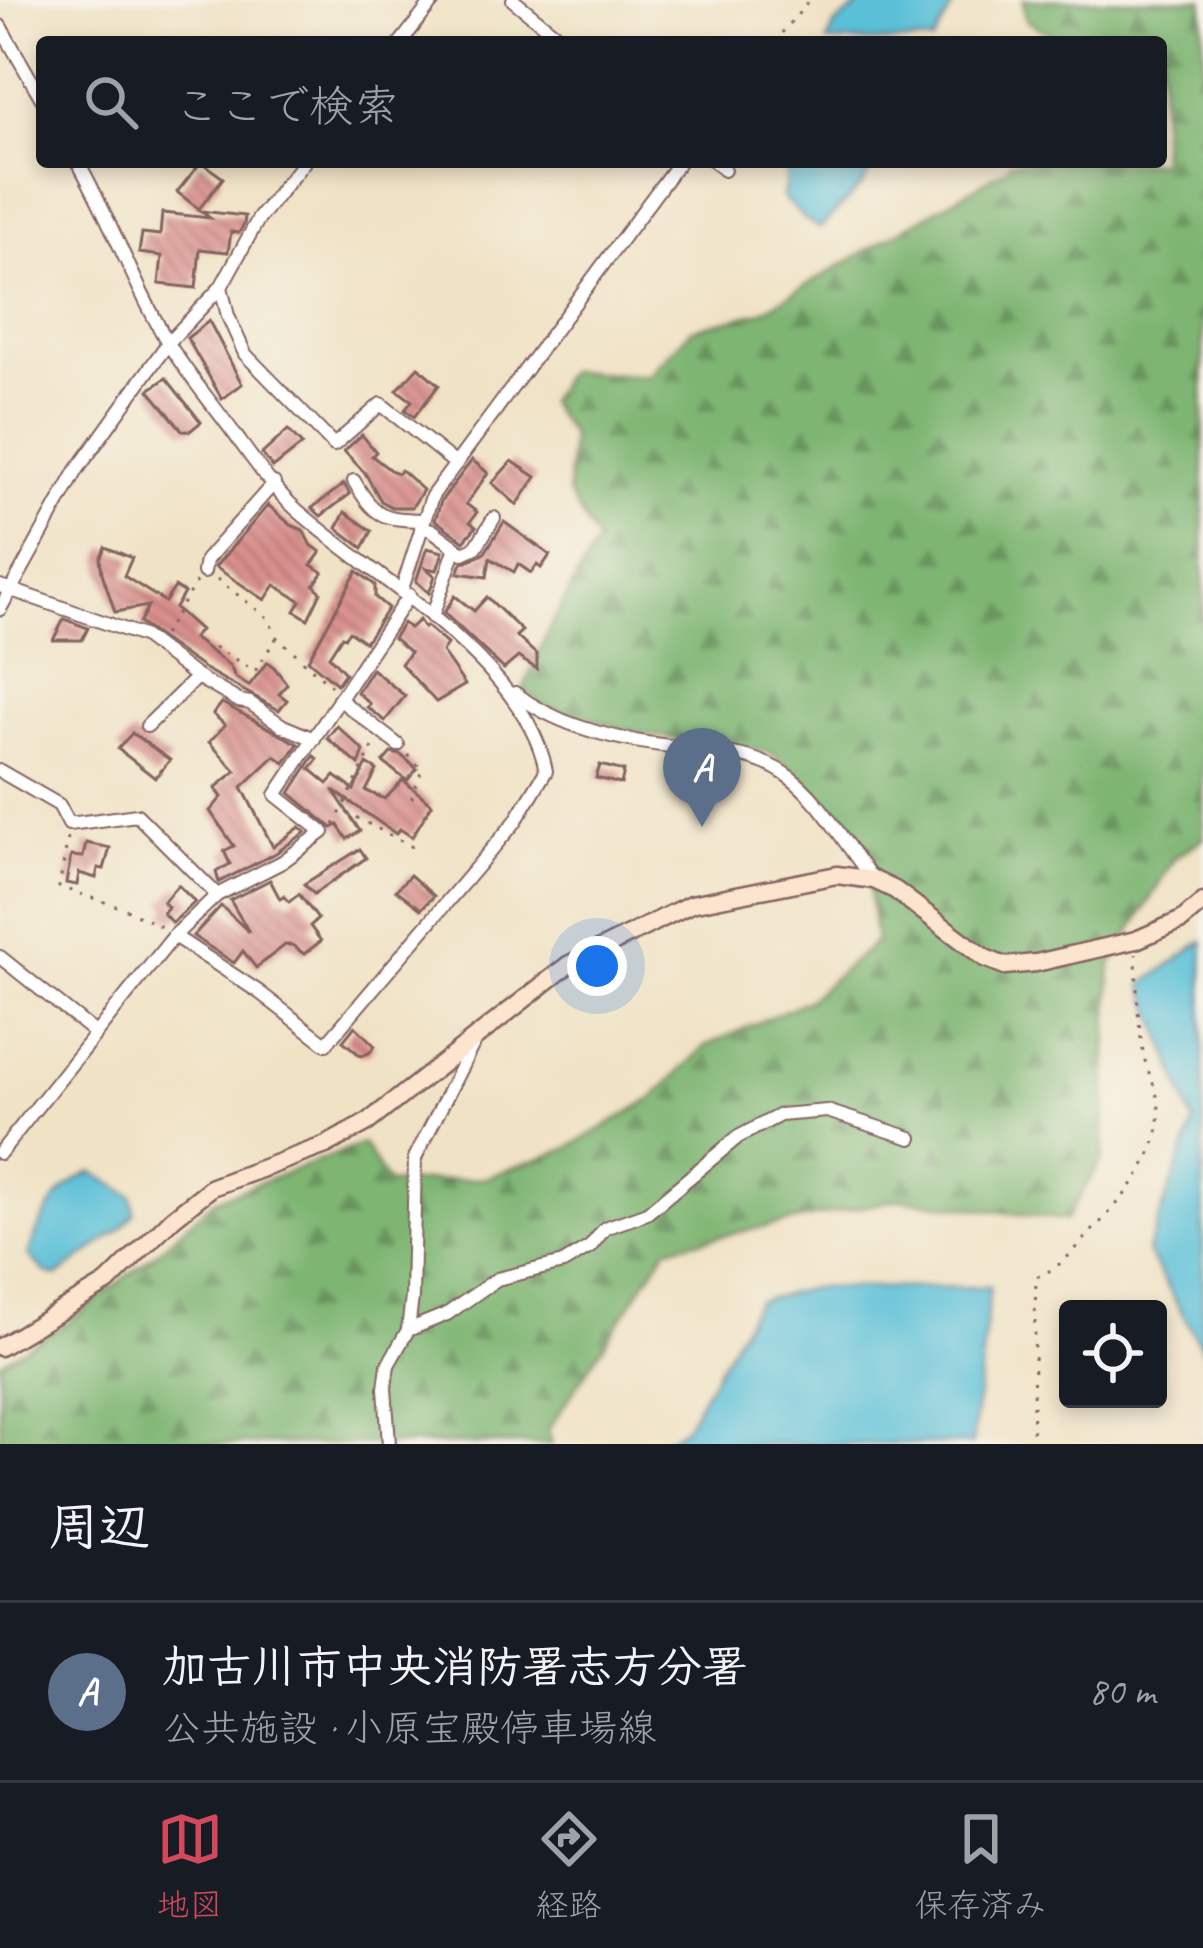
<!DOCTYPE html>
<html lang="ja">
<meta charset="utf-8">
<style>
body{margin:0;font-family:Caveat,"Klee One",sans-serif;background:#242831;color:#f1f3f6}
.controls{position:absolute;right:36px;bottom:36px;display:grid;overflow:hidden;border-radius:12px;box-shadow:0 6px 18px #0003}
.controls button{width:108px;height:108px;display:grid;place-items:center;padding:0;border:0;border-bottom:3px solid #363941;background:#171b24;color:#f1f3f6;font:60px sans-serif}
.you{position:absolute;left:597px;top:966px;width:42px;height:42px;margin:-30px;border:9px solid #fff;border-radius:50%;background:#1a73e8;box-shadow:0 0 0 18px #1a73e833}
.badge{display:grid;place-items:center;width:78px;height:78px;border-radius:50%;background:#d1495b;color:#fff;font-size:39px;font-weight:700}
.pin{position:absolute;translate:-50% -99px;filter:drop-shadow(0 3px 6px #0008)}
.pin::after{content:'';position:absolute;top:63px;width:42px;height:36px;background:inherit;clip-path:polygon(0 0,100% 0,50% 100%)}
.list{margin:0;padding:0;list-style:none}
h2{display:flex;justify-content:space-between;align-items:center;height:156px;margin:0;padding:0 48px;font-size:51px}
h2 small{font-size:39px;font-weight:400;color:#9ea1a6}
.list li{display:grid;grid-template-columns:78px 1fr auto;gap:36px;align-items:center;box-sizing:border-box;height:180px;padding:0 48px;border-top:3px solid #363941}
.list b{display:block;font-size:45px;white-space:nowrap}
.list p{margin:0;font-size:39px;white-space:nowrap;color:#9ea1a6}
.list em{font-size:39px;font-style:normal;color:#9ea1a6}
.icon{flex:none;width:66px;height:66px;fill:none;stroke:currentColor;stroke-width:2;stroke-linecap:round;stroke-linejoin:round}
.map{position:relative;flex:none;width:1203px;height:1444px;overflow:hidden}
.search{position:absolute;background:#171b24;box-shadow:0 6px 18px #0003;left:36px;right:36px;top:36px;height:132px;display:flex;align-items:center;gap:30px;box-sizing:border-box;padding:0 42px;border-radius:12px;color:#9ea1a6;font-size:45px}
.sheet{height:336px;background:#171b24}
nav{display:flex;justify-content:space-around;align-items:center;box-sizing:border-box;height:168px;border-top:3px solid #363941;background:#171b24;font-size:33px;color:#9ea1a6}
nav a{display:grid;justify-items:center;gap:6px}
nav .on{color:#d1495b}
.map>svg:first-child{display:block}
.forest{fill:url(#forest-firs);stroke:#646a4e;stroke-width:3}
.water{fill:#5ac0d8;stroke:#527082;stroke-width:3}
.building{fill:url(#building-back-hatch)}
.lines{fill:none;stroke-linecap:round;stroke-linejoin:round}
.minor-casing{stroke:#846361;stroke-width:16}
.secondary-casing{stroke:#846361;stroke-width:21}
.path{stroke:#846361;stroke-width:3;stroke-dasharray:3 9;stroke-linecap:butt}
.minor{stroke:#fff;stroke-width:12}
.secondary{stroke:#fbe5cf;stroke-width:16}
</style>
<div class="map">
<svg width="1203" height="1444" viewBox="0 0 1203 1444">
<defs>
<pattern id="forest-firs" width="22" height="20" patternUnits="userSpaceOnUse" patternTransform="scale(3)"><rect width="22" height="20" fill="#7eb572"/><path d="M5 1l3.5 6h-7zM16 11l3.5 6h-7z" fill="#69935e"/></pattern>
<pattern id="building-back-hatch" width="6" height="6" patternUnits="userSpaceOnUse" patternTransform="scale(3)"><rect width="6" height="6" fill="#d9908d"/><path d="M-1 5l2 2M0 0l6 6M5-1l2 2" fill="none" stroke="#b27573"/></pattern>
</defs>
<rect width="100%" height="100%" fill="#f7f3e8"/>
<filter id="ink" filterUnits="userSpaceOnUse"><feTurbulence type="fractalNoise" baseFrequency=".00833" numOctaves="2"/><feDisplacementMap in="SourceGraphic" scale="24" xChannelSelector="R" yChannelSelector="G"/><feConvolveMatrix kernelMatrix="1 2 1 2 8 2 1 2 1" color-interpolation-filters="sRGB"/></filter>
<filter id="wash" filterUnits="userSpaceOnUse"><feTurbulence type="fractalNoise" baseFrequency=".004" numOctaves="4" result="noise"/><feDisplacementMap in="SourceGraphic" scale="48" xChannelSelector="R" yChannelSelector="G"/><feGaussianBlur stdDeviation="2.7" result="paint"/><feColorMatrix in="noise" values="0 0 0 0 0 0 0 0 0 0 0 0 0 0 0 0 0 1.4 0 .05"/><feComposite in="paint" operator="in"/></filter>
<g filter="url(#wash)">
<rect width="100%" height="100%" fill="#f0e2c5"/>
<path class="forest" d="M1023,0H1203V839L1175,857L1111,965L1103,1158L1066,1220L900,1199L668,1247L548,1430L552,1444H0V1362L72,1320L155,1254L214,1200L363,1144L388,1184L485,1178L565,1150L652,1099L706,1046L808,1000L876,942L865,854L803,777L769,752L641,734L543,705L523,690L549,629L597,542L568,493L571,435L548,403L567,371L648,376L692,329L761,312L1006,169L1010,162H1161V42H1065L1026,20Z"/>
<g class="water">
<path d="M867,0H956L933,42H827L835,25Z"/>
<path d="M789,162H874L864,183L820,228L805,219L783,198Z"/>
<path d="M1203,941V1350L1147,1251L1194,1124L1143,984Z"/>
<path d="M93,1172L132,1196L134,1213L122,1228L57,1276L46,1273L28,1255C40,1221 57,1185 93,1172Z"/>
<path d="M990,1287L972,1444H661L685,1427L757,1301L811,1288Z"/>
</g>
<g id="blocks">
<g class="building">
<path d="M201,162L223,178L199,209L177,192Z"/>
<path d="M201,211L245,216L244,224L239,233L231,232L228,252L200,249L196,288L159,284L162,256L139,253L142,233L160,235L162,213L210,218Z"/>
<path d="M209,321L242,384L222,399L187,338Z"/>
<path d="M418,367L439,385L414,417L405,410L412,401L397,390Z"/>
<path d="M166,378L201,422L190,431L182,430L149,390Z"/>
<path d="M288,430L302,445L273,468L262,454Z"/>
<path d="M362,435L376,452L372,456L390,470L398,473L401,470L423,490L412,507H392L381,501L365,473L344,451Z"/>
<path d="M472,460L488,473L466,504L477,512L470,522L476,527L464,541L435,520L441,501Z"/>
<path d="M512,461L536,477L517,505L492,483Z"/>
<path d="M344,484L350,494L321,516L312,508Z"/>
<path d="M268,505L291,525L303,530L310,544L321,552L311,565L323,572L314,585L321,592L308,619L295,611L301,601L275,585L265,600L215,567Z"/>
<path d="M345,512L372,531L363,548L337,528Z"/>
<path d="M504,522L550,555L541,568L537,565L531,573L518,564L514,572L490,558L487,577L458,573L462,563L484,554Z"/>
<path d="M105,547L132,558L124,576L165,602L175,587L184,593L175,608L200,630L193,638L230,666L235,677L249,686L267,662L274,667L287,684L279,694L287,700L279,710L203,668L139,623L148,606L115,612L102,573L100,559Z"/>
<path d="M427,548L443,552L437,570L426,568L435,576L429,593L416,581Z"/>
<path d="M357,571L375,585V597L388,608L365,642L349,631L345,637L342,636L329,656L345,673L337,684L308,660Z"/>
<path d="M455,596L474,611L487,597L522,631L516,636L537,655V669L518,657L504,669L444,613Z"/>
<path d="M64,619L88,628L82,640H53Z"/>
<path d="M419,620L424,628L426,626L447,644L442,652L465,685L436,702L401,664L410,652L393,638L403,623L410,628Z"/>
<path d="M372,669L405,696L385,721L367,707L370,704L357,692Z"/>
<path d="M222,703L298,744L285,763L275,756L242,787L273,847L300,827L306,832L276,853L219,882L216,872L230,864L224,851L234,846L210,811L222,797L215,788L236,771L209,742L225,725L213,714Z"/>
<path d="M337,726L364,751L359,765L327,738Z"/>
<path d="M132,733L170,760L155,778L118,749Z"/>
<path d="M391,753L401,755L417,769L407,781L383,762Z"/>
<path d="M314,756L318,759L310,769L328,784L335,776L354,790L367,764L377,770L366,791L385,799L403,780L432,804L412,837L400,829L396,834L333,790L360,831L347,839L338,825L332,828L290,793Z"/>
<path d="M600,765L624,771L621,784L596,778Z"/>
<path d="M86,843L110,848L104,869L98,868L96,878L79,873L77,885L66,883L71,856L83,857Z"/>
<path d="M360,849L366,858L314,894L304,884Z"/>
<path d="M410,875L434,896L421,909L396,890Z"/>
<path d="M270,880L280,899L284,896L289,902L299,894L318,919L310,926L321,941L304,954L292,945H285L256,968L243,951L234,963L193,936L221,906L249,932L230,900Z"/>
<path d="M178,885L195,902L172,923L163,913L168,907L163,902Z"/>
<path d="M355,1026L375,1046L369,1053L361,1056L343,1041Z"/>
</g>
</g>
</g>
<g filter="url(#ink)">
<use href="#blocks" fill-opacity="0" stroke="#846361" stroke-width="3"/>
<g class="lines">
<g class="minor-casing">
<g id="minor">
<path d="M513,0L565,42"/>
<path d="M0,26L42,99"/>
<path d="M401,42L434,0"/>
<path d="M78,162C111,220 134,285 168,343C187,374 212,403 233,432C252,458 273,489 297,510C374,578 526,663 546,771L515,822L326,1044L259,992L174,936"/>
<path d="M715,162L724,170"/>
<path d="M221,287L228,316L245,354L334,445L381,404L456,464"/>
<path d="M354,481C375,517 382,519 423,520"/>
<path d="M421,527L432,530L463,553L476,547L494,518"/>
<path d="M204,572L206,560L274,483"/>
<path d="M0,586L143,636L197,677L239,701L250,703L283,726L314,739"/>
<path d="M402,589L432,496L679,162"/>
<path d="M0,609L77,470L168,343L221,287L259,218L304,162"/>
<path d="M432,617L455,550"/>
<path d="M515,693C557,726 616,740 669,746C708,751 751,751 785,774C822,799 844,845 873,879"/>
<path d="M339,699L398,745"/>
<path d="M147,726L197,677"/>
<path d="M0,771L59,805L69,824L137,815L217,895"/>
<path d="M0,957L94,1032"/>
<path d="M0,1153L174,936L217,895L282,862L323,832L276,795L409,595"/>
<path d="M408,1330L447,1314L497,1279L563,1263L590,1247L605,1228L647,1213L738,1137L780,1115L827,1111L911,1138"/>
<path d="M389,1444L385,1388L388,1365L408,1330L412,1297L415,1158L473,1044"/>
</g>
</g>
<g class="secondary-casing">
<path id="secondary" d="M0,1347L107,1283L173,1218L212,1187L326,1145L368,1122L568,965L691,904L837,875L874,880L895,890L985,958L1005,966L1036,963L1136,940L1182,920L1203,902"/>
</g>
<g class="path">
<path d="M774,42L810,0"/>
<path d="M217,579L268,618L276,636L331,686"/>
<path d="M163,635L196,582"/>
<path d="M214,647L255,671L277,637"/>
<path d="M408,755L422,770L411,800"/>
<path d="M346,812L420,851"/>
<path d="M334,825L375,743"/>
<path d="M68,838L59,887L126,909L165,929"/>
<path d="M1032,1444L1036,1277C1060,1269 1076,1248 1093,1230C1124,1198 1167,1150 1158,1101C1156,1086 1147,1072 1144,1056C1137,1022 1137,989 1136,954"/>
</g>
<use href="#minor" class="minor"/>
<use href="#secondary" class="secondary"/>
</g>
</g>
</svg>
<div class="controls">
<button><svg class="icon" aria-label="locate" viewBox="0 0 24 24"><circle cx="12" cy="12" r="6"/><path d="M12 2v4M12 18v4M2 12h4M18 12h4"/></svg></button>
</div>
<div class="you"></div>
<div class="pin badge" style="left:702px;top:827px;background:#5c6f8a">A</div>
<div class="search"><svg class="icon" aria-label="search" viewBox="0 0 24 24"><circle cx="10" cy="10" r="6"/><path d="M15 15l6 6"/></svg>ここで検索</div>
</div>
<section class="sheet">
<h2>周辺<small></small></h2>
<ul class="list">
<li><span class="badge" style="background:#5c6f8a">A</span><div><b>加古川市中央消防署志方分署</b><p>公共施設 · 小原宝殿停車場線</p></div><em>80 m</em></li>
</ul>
</section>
<nav>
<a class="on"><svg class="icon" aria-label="map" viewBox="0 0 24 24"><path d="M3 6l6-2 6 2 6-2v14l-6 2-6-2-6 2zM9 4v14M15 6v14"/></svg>地図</a>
<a><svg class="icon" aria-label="directions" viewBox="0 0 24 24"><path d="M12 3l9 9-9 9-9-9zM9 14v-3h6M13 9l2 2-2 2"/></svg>経路</a>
<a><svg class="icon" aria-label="saved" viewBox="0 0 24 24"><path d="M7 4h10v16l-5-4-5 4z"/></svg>保存済み</a>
</nav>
